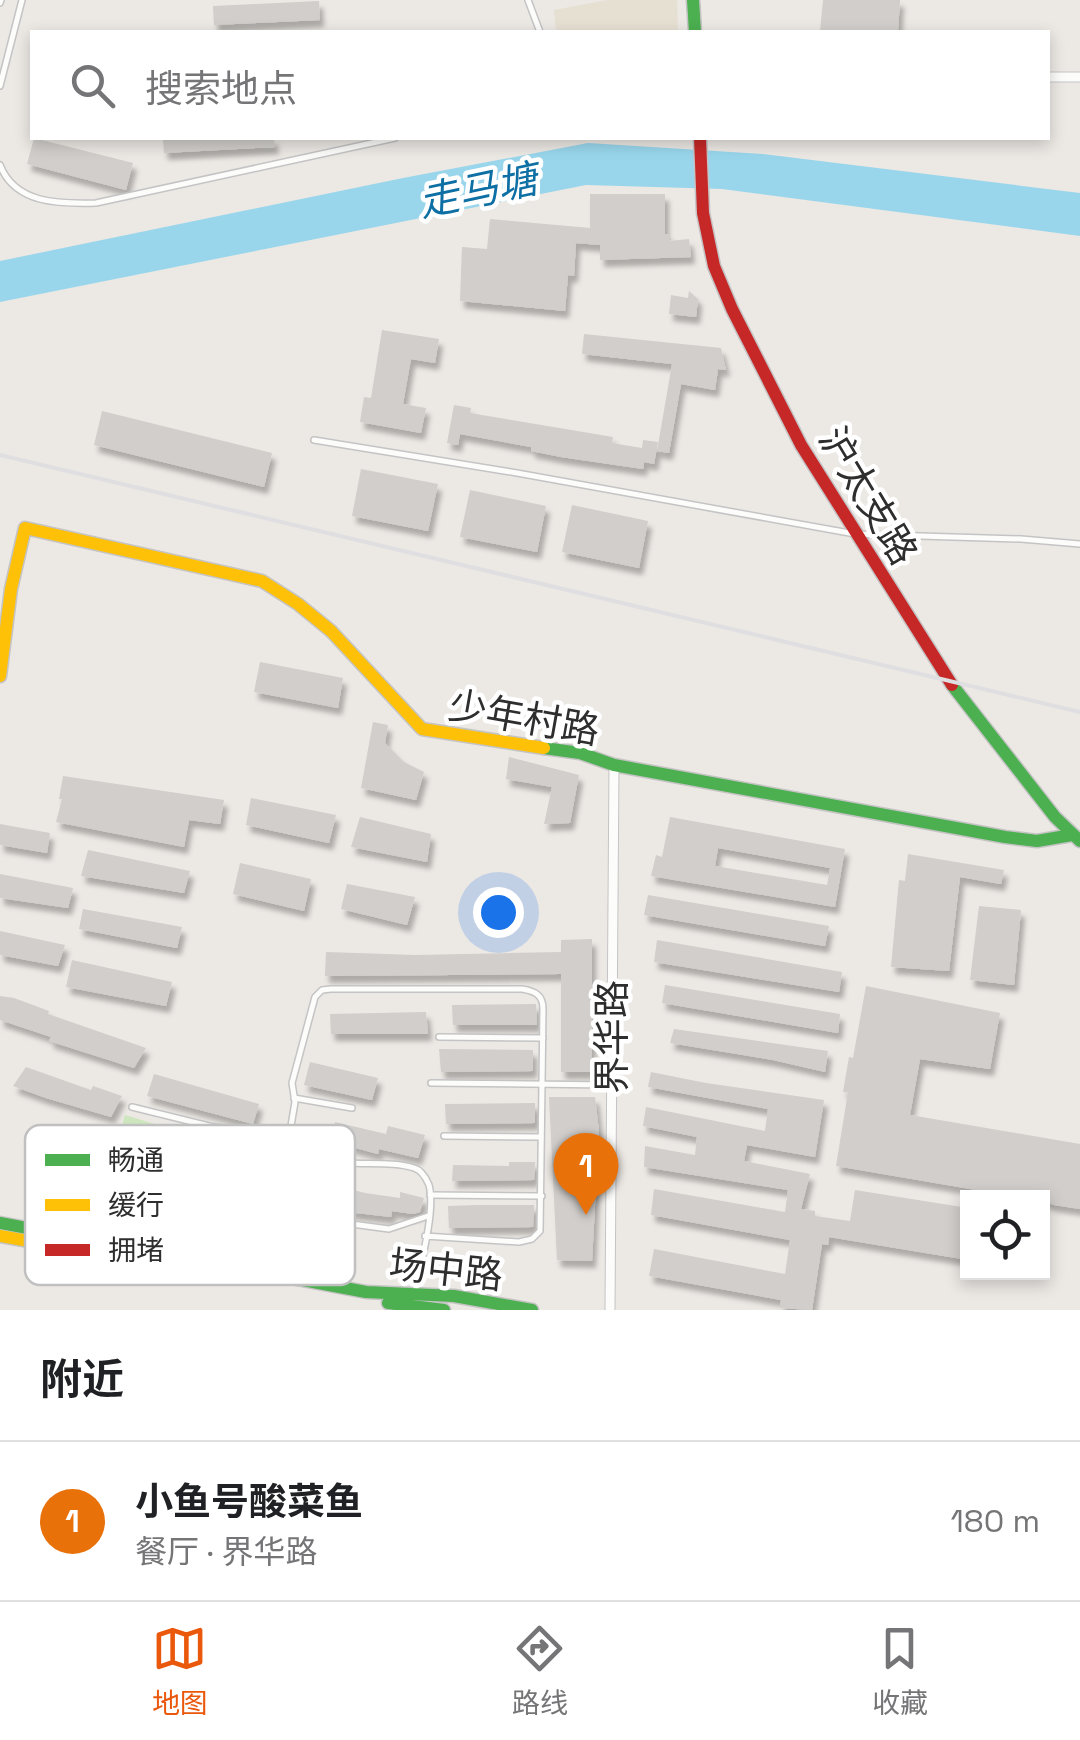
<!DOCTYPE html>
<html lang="zh">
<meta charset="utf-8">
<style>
body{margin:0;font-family:"Space Grotesk","Noto Sans SC",sans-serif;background:#f6f6f6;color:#202124}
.controls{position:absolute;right:30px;bottom:30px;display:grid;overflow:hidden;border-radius:0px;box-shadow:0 5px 15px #0003}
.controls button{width:90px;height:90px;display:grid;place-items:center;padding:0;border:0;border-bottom:2px solid #e0e0e0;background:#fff;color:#202124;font:50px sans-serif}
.you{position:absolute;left:498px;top:912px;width:35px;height:35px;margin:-25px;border:8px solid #fff;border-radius:50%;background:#1a73e8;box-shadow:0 0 0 15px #1a73e833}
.badge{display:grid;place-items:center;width:65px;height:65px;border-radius:50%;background:#ea580c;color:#fff;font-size:32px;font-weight:700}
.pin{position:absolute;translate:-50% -82px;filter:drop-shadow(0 2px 5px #0008)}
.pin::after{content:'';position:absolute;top:52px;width:35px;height:30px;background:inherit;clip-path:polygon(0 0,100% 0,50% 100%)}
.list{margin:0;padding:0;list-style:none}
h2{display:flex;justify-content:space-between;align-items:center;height:130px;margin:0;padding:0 40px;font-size:42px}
h2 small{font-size:32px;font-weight:400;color:#757577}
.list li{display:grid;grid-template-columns:65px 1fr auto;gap:30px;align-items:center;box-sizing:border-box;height:160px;padding:0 40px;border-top:2px solid #e0e0e0}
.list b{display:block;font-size:38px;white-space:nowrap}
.list p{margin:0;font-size:32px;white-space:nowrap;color:#757577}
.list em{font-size:32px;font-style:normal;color:#757577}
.icon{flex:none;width:55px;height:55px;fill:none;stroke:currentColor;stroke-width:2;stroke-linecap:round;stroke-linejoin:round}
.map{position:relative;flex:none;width:1080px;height:1310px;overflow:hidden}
.search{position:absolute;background:#fff;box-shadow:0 5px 15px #0003;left:30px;right:30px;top:30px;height:110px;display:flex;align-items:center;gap:25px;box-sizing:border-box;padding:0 35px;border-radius:0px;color:#757577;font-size:38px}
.sheet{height:290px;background:#fff}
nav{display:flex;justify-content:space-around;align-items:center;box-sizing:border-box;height:140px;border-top:2px solid #e0e0e0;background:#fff;font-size:28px;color:#757577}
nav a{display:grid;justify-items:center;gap:5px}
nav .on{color:#ea580c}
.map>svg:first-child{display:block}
.education{fill:#e6e0d3}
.green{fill:#cee6be}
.water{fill:#99d6ec}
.building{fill:#d1cecb;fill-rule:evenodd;filter:url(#shadow)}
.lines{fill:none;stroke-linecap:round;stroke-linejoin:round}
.lane-casing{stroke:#c5c4c5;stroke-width:8}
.street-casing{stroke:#c5c4c5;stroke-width:11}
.fast-casing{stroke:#c5c4c5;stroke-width:15}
.slow-casing{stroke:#c5c4c5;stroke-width:15}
.jam-casing{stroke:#c5c4c5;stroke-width:15}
.lane{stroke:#fcfcfb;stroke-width:5}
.street{stroke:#fcfcfb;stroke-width:9}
.fast{stroke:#4caf50;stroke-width:12}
.slow{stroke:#ffc107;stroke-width:12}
.jam{stroke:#c62828;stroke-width:12}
.rail{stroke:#dfdfe1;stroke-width:4}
.labels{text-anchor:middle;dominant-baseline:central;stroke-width:9;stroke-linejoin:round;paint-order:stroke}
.street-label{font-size:38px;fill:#2e2e2e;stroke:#fff}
.water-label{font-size:40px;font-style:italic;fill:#0d6fa3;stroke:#fff}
.key{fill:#fff;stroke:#c0c0c0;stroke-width:2.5}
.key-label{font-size:28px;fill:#2e2e2e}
</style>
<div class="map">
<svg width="1080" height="1310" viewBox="0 0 1080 1310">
<defs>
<filter id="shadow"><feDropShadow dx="4" dy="7" stdDeviation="2.5" flood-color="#0004"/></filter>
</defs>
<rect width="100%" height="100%" fill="#ece8e4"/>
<path class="education" d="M607,0H677L678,32H556L554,10Z"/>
<path class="green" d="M125,1115L231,1147L224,1173L213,1169L188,1247L92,1229Z"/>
<path class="water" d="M588,143L763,154L1080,193V236L722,189L586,185L0,302V261L403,178Z"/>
<g class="building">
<path d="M823,0H900L898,32H820Z"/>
<path d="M319,1L320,20L214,25L213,6Z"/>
<path d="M34,138L133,163L126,190L27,164Z"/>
<path d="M163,138H274L275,147L164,153Z"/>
<path d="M590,194H665V234H669V241L689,239L691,257L600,260V245L576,243L574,276L568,275L565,311L460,301L462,247L487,249L490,219L590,228Z"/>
<path d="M689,291L698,299L696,317L669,314L671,295L688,298Z"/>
<path d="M382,330L439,339L435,363L411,359L403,404L426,408L421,433L360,422L364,397L371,398Z"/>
<path d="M584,334L721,348L726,370L718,369L715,390L681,384L669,453L657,451L672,364L582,354Z"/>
<path d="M454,405L471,408L470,413L613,437L612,443L642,448L643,440L658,442L654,464L644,462L643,469L561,457L531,451V447L460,434L458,445L447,443Z"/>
<path d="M102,411L272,453L264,487L94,445Z"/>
<path d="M361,469L438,484L428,531L352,516Z"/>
<path d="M470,490L546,506L537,552L460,537Z"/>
<path d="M572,505L648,521L639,568L562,552Z"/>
<path d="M260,662L343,678L338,708L254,692Z"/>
<path d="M373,722L388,725L385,743L404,762L424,772L416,800L361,788Z"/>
<path d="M509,757L579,775L570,823L544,824L552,787L506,779Z"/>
<path d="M63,776L224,800L220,824L189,820L184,847L56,822L62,799H59Z"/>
<path d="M251,798L336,815L329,843L246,825Z"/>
<path d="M360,817L431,834L427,862L351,847Z"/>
<path d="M670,817L845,849L835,907L651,876L656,855L662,857ZM718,848L830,868L827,885L715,866Z"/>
<path d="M0,824L50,833L47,853L0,845Z"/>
<path d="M88,850L190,871L184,893L81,876Z"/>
<path d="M908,854L1004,870L1001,884L960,877L949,971L891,967L899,880L905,881Z"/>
<path d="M240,863L311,879L304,911L233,894Z"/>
<path d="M0,874L73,888L68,908L0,898Z"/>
<path d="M347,884L415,897L407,925L341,909Z"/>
<path d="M648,895L829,926L825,946L644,915Z"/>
<path d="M979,906L1021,910L1014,985L970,980Z"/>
<path d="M83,909L182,927L177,948L79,929Z"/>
<path d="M0,931L65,945L58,966L0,955Z"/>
<path d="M592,939V1072H561V974L325,976L326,952L415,955L561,952V940Z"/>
<path d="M657,940L842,972L839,992L654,962Z"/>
<path d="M72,960L172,982L166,1006L66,987Z"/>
<path d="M665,985L840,1014L838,1033L662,1003Z"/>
<path d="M866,986L1000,1013L990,1069L920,1059L910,1115L1080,1144V1209L1054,1205L1042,1201V1198H1023L836,1166L848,1092H843L849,1057L853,1058Z"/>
<path d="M0,996L14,998L49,1011L48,1014L146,1048L134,1068L49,1041L51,1037L0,1020Z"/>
<path d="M536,1004L537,1025H453L452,1005Z"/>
<path d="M426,1012L428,1034H331L330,1014Z"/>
<path d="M674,1029L828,1051L825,1072L773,1060L670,1043Z"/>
<path d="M439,1049L533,1050V1071L441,1072Z"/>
<path d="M310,1062L378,1078L372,1100L304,1085Z"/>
<path d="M26,1067L91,1090L93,1086L122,1096L111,1117L46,1098L13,1086Z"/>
<path d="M651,1072L706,1083L824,1100L815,1157L747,1145L744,1161L810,1174L801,1209L815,1211V1216L850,1221L855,1190L968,1208V1260L829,1237L828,1245L822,1244L812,1310L780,1308L781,1300L649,1276L654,1249L785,1274L790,1240L651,1215L654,1189L785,1212L788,1190L644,1167L645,1146L695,1155L697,1137L643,1126L646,1107L765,1131L768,1109L648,1087Z"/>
<path d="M154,1074L259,1104L253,1124L147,1096Z"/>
<path d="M549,1097H595L599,1132L592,1261L557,1260Z"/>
<path d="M535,1103V1123L446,1124L445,1104Z"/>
<path d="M335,1122L386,1134L388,1126L425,1135L418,1158L379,1149L378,1154L333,1142Z"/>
<path d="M509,1162H535L534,1180L452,1181L453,1165L509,1166Z"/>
<path d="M330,1184L365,1193L400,1198V1192L424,1198L420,1212L413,1214L392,1211L391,1217L356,1213L328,1207Z"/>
<path d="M478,1205H534L533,1227L449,1228L448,1206Z"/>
</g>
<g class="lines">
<g class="lane-casing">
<g id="lane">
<path d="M528,0L540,32"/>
<path d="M0,3L1,0"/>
<path d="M0,86L22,0"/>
<path d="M0,165C15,204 59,204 96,203L395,138"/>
<path d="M314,440L517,473L855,534L1021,539L1080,544"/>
<path d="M439,1037L543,1038"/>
<path d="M431,1083L612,1085"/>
<path d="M294,1098L352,1108"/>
<path d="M132,1107L209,1126L289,1138"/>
<path d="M444,1136L541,1137"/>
<path d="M430,1195L542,1196"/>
<path d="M329,1221L389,1229L428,1216"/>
<path d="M415,1293C420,1265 436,1211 429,1185C426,1178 422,1170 414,1168C378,1156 318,1177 289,1138L295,1102L292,1083L315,997L322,990L331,989H522C535,991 543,995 543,1009L540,1231L532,1239L519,1242L425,1236"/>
</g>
</g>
<g class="street-casing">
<g id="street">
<path d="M1048,77H1080"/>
<path d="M610,1310L614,765"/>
</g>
</g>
<g class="fast-casing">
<g id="fast">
<path d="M693,0L695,32"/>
<path d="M952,685L1055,817L1080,841"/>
<path d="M544,748L580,753L614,765L1005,837L1037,841L1072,835"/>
<path d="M0,1223L366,1292L454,1296L532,1310"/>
<path d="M388,1303L444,1310"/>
</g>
</g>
<g class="slow-casing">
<g id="slow">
<path d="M0,676L11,589L25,528L262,581L298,604L331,631L422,729L544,748"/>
<path d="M0,1236L129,1259"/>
</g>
</g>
<g class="jam-casing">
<path id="jam" d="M700,138L703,213L714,266L732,309L801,445L952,685"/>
</g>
<use href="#lane" class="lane"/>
<use href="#street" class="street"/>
<use href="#fast" class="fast"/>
<use href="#slow" class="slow"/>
<use href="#jam" class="jam"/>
<path class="rail" d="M0,455L1080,712"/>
</g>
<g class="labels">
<g class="street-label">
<text transform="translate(868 496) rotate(59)">沪太支路</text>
<text transform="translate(524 718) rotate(10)">少年村路</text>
<text transform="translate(612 1037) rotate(-90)">界华路</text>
<text transform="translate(446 1270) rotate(6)">场中路</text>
</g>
<g class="water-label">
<text transform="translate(478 191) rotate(-12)">走马塘</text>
</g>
</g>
<rect x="25" y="1125" width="330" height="160" rx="15" class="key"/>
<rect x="45" y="1154" width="45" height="12" fill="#4caf50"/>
<rect x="45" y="1199" width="45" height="12" fill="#ffc107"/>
<rect x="45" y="1244" width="45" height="12" fill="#c62828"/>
<g class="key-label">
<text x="108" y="1170">畅通</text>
<text x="108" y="1215">缓行</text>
<text x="108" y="1260">拥堵</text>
</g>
</svg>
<div class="controls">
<button><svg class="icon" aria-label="locate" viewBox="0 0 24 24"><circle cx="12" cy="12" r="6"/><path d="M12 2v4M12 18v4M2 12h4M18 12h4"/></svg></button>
</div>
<div class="you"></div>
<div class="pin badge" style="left:586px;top:1215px;background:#e8710a">1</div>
<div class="search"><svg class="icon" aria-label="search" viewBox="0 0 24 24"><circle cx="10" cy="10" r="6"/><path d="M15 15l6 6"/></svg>搜索地点</div>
</div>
<section class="sheet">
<h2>附近<small></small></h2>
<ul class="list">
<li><span class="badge" style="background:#e8710a">1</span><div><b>小鱼号酸菜鱼</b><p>餐厅 · 界华路</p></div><em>180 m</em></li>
</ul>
</section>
<nav>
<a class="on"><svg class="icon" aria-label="map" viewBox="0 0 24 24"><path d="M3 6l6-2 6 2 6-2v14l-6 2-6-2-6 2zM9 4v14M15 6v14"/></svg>地图</a>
<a><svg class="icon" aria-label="directions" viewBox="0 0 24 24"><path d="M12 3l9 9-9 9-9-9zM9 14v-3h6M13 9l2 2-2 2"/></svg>路线</a>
<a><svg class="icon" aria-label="saved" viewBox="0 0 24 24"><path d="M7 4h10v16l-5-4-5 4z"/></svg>收藏</a>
</nav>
